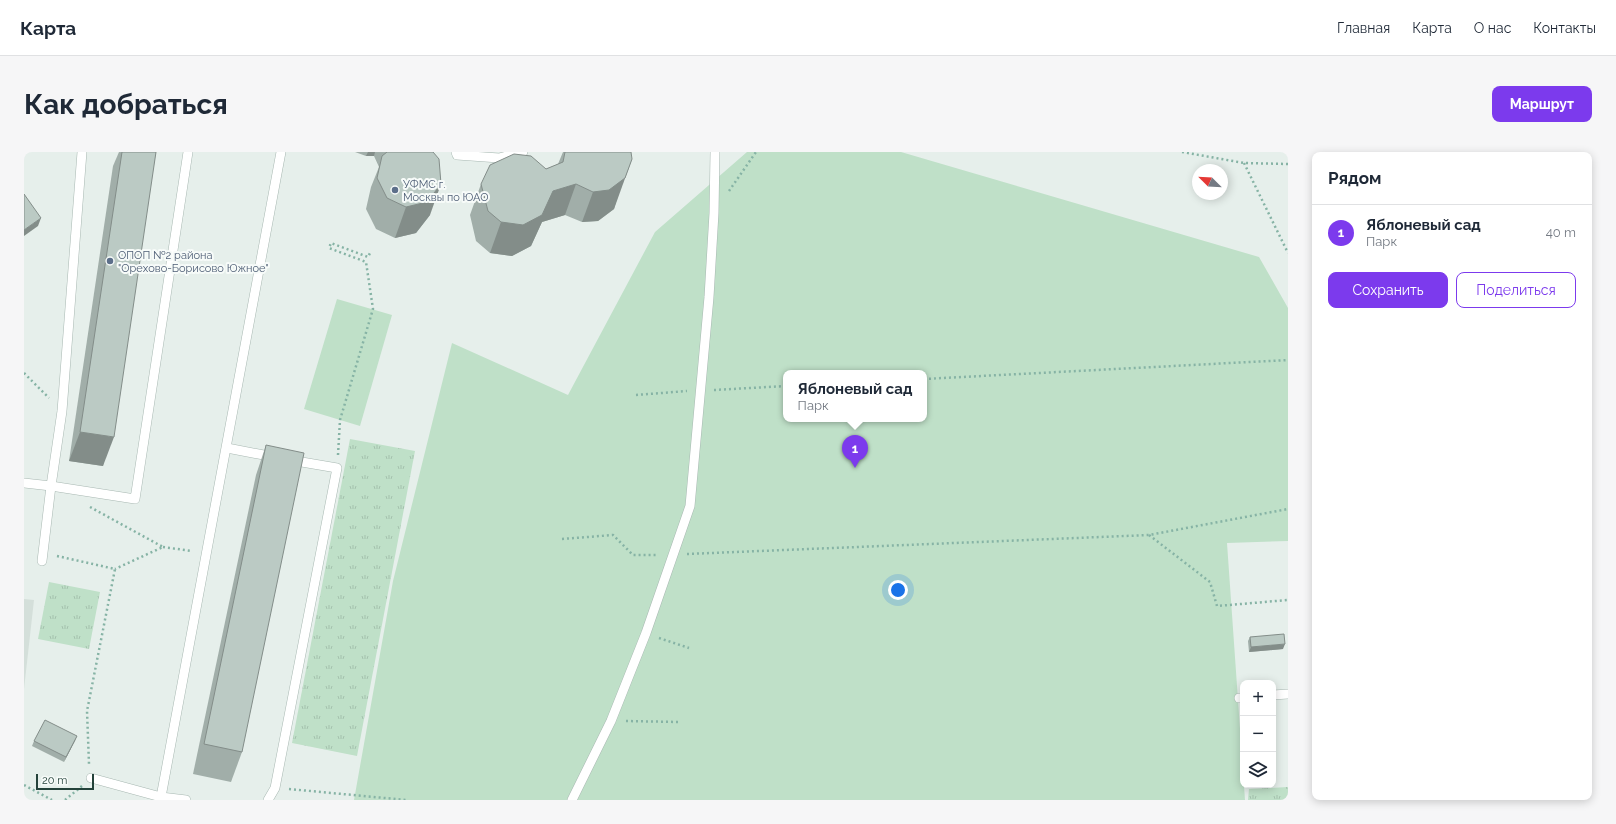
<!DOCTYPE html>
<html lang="ru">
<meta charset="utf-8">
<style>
body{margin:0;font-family:Raleway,sans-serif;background:#f6f6f7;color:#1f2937}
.controls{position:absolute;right:12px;bottom:12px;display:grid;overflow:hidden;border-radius:8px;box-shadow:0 2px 10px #0003}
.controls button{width:36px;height:36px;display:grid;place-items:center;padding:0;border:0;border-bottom:1px solid #e0e1e3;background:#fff;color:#1f2937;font:20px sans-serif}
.compass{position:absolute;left:1168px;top:12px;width:36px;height:36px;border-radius:50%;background:#fff;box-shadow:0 2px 10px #0003;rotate:294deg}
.scale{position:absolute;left:12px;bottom:10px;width:58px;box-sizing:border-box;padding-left:4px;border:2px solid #24423a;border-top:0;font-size:11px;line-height:14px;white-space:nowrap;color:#24423a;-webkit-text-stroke:3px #f7fbf9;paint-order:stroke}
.you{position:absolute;left:874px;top:438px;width:14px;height:14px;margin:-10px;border:3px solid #fff;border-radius:50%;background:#1a73e8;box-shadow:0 0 0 6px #1a73e833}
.badge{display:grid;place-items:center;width:26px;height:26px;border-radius:50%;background:#7c3aed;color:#fff;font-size:13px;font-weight:700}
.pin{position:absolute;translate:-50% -33px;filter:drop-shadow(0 1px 2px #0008)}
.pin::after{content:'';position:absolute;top:21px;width:14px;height:12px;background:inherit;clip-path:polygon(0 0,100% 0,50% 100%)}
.popup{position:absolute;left:759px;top:218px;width:144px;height:52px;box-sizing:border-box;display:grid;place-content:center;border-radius:8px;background:#fff;filter:drop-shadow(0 1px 3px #0005);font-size:13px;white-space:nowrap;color:#747a83}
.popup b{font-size:15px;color:#1f2937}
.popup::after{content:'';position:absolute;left:50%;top:100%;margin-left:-8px;border:8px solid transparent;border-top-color:#fff}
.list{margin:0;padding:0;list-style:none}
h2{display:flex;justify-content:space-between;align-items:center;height:52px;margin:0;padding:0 16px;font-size:17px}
h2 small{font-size:13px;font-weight:400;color:#747a83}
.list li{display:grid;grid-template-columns:26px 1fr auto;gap:12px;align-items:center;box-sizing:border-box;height:56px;padding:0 16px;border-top:1px solid #e0e1e3}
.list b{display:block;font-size:15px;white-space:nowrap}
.list p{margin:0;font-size:13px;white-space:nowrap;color:#747a83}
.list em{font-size:13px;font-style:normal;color:#747a83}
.actions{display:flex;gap:8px;padding:12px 16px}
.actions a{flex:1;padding:9px 0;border:1px solid #7c3aed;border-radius:8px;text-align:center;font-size:14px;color:#7c3aed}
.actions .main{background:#7c3aed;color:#fff}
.icon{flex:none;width:22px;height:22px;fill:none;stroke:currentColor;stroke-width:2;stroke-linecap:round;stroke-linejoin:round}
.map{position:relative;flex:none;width:1264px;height:648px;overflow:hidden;border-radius:8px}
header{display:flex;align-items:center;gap:24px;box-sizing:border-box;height:56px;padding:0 20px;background:#fff;border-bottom:1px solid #e0e1e3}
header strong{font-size:19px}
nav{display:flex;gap:22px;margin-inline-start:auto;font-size:14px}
.intro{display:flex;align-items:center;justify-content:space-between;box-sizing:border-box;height:96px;padding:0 24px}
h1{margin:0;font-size:28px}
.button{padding:10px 18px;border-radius:8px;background:#7c3aed;color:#fff;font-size:14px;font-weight:700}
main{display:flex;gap:24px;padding:0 24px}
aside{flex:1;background:#fff;border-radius:8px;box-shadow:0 2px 10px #0003}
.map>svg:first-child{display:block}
.built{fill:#d4dfda}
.grass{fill:url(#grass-tufts)}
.garden{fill:#bfe0c8;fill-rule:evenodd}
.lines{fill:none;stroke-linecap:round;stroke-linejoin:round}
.lane-casing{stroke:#a8b8b2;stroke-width:10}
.path{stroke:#86b3a5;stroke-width:2.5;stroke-dasharray:2 3;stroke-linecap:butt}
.lane{stroke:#fff;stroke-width:9}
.wall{fill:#a1aea9}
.shaded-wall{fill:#838d89}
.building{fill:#bbcac4;stroke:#838d89}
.service-dot{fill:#5c6f8a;stroke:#f7fbf9;stroke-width:1.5}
.labels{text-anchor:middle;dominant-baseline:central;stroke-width:4;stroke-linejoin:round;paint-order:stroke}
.service-label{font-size:11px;fill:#4e5e75;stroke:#f7fbf9;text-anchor:start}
</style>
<header>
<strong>Карта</strong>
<nav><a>Главная</a><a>Карта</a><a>О нас</a><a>Контакты</a></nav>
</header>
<div class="intro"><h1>Как добраться</h1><a class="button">Маршрут</a></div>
<main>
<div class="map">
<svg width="1264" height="648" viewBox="0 0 1264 648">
<defs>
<pattern id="grass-tufts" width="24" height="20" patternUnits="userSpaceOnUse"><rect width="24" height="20" fill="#bfe0c8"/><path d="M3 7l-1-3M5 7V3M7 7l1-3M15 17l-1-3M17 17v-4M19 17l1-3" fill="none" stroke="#a4c1ad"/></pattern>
</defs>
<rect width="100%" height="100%" fill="#e6efeb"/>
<path class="built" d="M0,447L10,448L0,537Z"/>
<g class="grass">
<path d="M326,287L391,299L333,604L268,591Z"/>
<path d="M25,430L76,440L65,497L14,487Z"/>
<path d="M1264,635V648H1224L1225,637Z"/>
</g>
<g class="garden">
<path d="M723,0H877L1235,105L1264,156V389L1203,391L1221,648H330L369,429L428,191L544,243L631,80ZM762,221H900V267H762Z"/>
<path d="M313,147L368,163L336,274L280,257Z"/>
</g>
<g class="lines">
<g class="lane-casing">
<g id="lane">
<path d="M432,0L433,3L475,6L499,0"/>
<path d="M203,296L250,305"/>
<path d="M0,331L27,334L38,259L58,0"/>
<path d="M18,409L27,334L111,347L164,0"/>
<path d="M1249,543L1264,542"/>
<path d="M1215,546H1219"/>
<path d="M67,626L137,645L162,648"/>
<path d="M137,645L257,0"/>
<path d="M244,648L251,636L313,316L266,308"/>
<path d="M548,648L587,569L622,481L666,354L685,145L690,61L691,0"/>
</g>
</g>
<g class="path">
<path d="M1158,0L1220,11L1264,12"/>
<path d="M1220,11L1264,101"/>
<path d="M705,39L732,0"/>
<path d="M0,221L25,246"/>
<path d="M900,227L1264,208"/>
<path d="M690,238L762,234"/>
<path d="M612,243L663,239"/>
<path d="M314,303L316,268L349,157L342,110L305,96L307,91L344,105L347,99"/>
<path d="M66,355L139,395L91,417"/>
<path d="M1125,383L1186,430L1193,454L1264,448"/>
<path d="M538,387L589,383L609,403H634"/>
<path d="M139,395L168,399"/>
<path d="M663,402L1125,383L1264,357"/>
<path d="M33,404L91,417L63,559L65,612"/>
<path d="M635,486L665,496"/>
<path d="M602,569L655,570"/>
<path d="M0,633L28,648"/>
<path d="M265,637L382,648"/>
<path d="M41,648L58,634"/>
</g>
<use href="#lane" class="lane"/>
</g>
<g class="wall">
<path d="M95,0H132L79,314L45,309L89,14Z"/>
<path d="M331,0H409L406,63L392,81L371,86L352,77L342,57L347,35L355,15L350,4H342Z"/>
<path d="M539,0H607L590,57L574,69L558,70L541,63L518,70L507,94L488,104L466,101L452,89L446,63L457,32L522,17L534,12Z"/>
<path d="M242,293L218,600L207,630L169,622L232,323Z"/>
<path d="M1226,485L1259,497L1225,500L1224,489Z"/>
<path d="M53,584L40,610L8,594L10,589Z"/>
</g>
<g class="shaded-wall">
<path d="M344,0H351L350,4H342Z"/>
<path d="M608,7L590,57L574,69L558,70L569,40Z"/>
<path d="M417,32L406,63L392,81L371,86L382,55Z"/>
<path d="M552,32L541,63L518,70L507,94L488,104L466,101L477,70L529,39Z"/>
<path d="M17,66L14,74L0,84V78Z"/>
<path d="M56,280L90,285L79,314L45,309Z"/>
<path d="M1261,492L1259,497L1225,500L1227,495Z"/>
<path d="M53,584L51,589L40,610L42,605Z"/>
</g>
<g class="building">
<path d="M98,0H132L90,285L56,280Z"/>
<path d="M363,0H409L415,7L417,32L403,50L382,55L363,46L353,26L358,4Z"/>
<path d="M541,0H607L608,7L601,26L585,38L569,40L552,32L529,39L518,63L499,73L477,70L464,59L457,32L466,13L490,2L507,4L522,17L539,10Z"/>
<path d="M0,42L17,66L0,78Z"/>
<path d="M242,293L280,301L218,600L180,592Z"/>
<path d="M1260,482L1261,492L1227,495L1226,485Z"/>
<path d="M21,568L53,584L42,605L10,589Z"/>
</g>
<g class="service-dot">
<circle cx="371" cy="38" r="4"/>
<circle cx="86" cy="109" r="4"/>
</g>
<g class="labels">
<g class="service-label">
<text x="379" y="32">УФМС г.<tspan x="379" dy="13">Москвы по ЮАО</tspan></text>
<text x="94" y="103">ОПОП №2 района<tspan x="94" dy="13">"Орехово-Борисово Южное"</tspan></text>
</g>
</g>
</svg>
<div class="controls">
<button>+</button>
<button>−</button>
<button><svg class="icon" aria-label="layers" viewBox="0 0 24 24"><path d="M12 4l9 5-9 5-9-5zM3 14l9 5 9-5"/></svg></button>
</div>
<svg class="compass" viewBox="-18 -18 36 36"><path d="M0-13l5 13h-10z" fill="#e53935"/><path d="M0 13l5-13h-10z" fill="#747a83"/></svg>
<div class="scale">20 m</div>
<div class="you"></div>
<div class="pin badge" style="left:831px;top:316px">1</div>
<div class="popup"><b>Яблоневый сад</b>Парк</div>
</div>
<aside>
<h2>Рядом<small></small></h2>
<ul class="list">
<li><span class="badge">1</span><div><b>Яблоневый сад</b><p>Парк</p></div><em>40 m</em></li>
</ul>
<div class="actions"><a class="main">Сохранить</a><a>Поделиться</a></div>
</aside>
</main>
